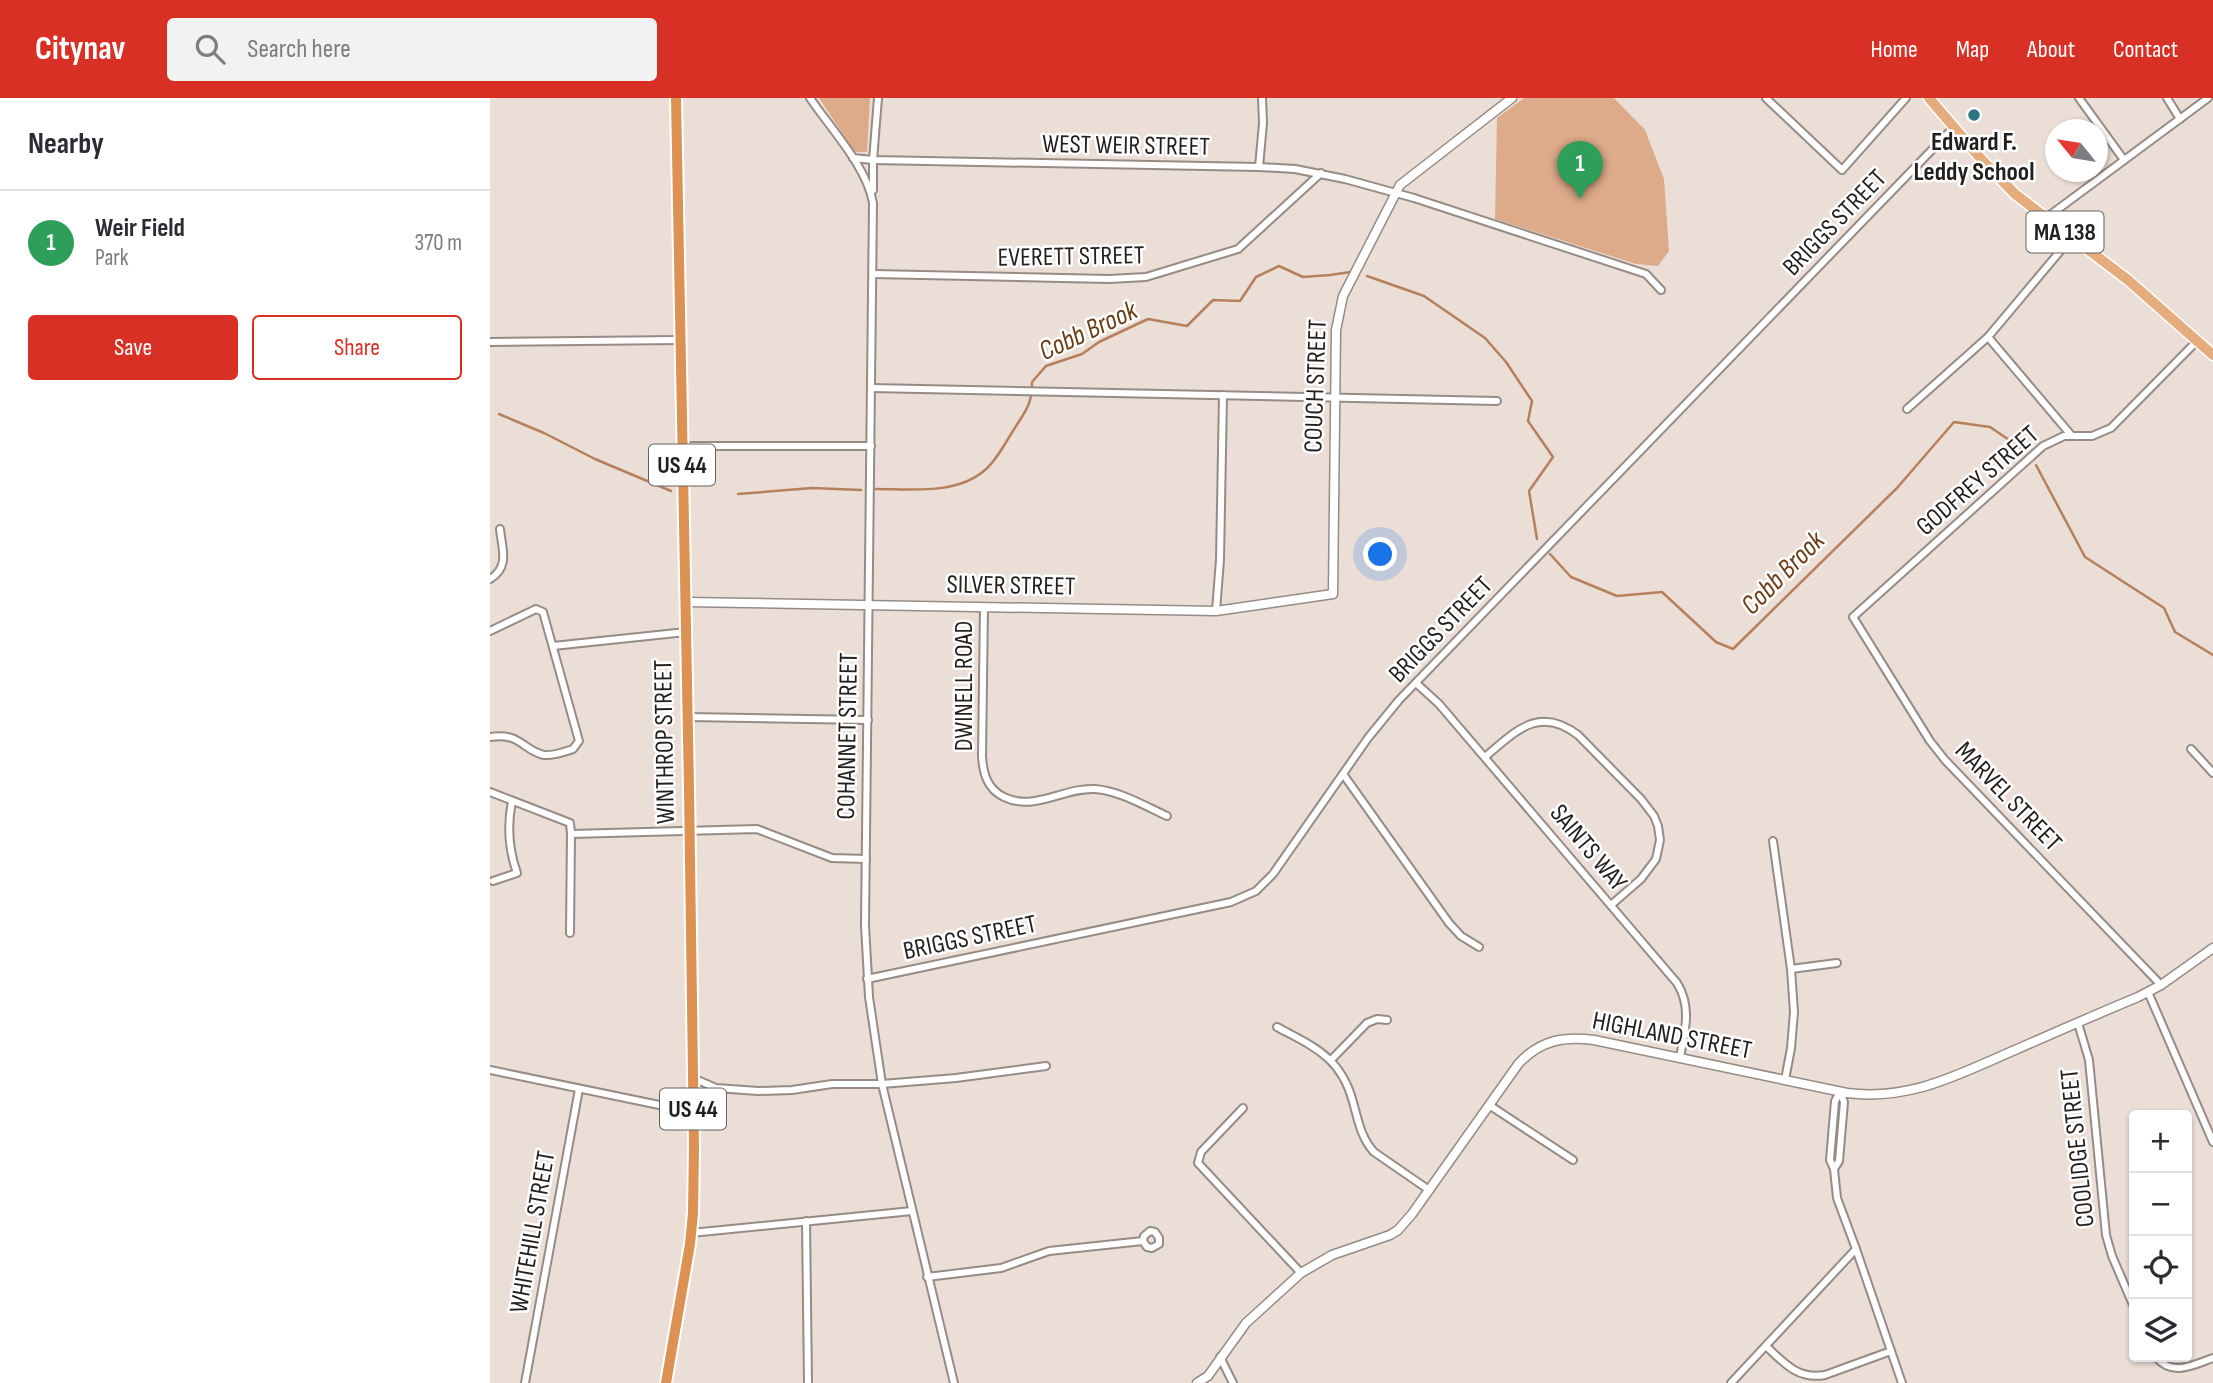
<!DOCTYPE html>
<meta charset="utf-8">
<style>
body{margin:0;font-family:"Sofia Sans Condensed",sans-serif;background:#f2f2f3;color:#2b2b33}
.controls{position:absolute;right:21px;bottom:21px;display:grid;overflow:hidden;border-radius:7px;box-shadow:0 2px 5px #0004}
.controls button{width:63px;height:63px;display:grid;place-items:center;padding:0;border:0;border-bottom:2px solid #e1e1e2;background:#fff;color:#2b2b33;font:35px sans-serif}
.compass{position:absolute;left:1555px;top:21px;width:63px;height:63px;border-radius:50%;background:#fff;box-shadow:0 2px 5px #0004;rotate:300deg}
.you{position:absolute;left:891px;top:457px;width:24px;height:24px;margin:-18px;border:5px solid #fff;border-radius:50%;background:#1a73e8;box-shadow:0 0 0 10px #1a73e833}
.badge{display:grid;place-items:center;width:46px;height:46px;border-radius:50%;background:#d93025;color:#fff;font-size:23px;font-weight:700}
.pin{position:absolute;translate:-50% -58px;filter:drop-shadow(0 2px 4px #0008)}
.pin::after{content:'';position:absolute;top:37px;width:24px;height:21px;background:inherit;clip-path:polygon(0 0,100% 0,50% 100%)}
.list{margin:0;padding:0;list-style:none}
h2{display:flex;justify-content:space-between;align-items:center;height:91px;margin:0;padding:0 28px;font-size:30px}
h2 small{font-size:23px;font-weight:400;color:#7c7c81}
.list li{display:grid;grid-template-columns:46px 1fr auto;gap:21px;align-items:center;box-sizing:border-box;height:105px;padding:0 28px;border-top:2px solid #e1e1e2}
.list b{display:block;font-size:26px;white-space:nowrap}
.list p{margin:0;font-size:23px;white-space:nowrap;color:#7c7c81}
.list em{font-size:23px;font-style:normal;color:#7c7c81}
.actions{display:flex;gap:14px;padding:21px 28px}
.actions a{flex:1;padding:16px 0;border:2px solid #d93025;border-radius:7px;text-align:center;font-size:24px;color:#d93025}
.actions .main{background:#d93025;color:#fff}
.icon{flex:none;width:38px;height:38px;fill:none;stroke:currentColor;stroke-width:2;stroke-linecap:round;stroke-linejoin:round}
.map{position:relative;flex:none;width:1723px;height:1285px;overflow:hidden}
header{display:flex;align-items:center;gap:42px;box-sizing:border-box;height:98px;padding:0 35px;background:#d93025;color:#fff}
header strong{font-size:33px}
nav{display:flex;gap:38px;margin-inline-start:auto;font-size:24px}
.search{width:490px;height:63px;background:#f2f2f3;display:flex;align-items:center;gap:18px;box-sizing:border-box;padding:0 24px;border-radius:7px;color:#7c7c81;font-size:26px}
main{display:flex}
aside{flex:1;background:#fff}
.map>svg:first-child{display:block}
.green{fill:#ddab89}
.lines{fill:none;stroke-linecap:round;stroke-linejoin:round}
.stream{stroke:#b5805b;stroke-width:2.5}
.minor-casing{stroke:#968c85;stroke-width:10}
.tertiary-casing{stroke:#968c85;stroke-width:11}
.primary-casing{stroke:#fff;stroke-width:13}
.trunk-casing{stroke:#fff;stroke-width:14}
.minor{stroke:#fff;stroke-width:6}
.tertiary{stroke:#fff;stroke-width:8}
.primary{stroke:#e5ad7d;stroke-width:10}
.trunk{stroke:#dc9252;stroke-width:10}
.poi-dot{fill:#2e767f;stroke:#fff;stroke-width:2.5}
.labels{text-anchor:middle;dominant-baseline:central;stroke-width:5;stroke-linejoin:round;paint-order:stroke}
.shield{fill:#fff;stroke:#656261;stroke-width:2}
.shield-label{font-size:24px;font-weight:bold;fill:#231f1d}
.poi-label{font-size:26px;font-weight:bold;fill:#231f1d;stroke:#fff}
.street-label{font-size:26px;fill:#231f1d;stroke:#fff}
.water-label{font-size:28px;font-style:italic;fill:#6b3c15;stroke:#fff}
</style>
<header>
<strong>Citynav</strong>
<div class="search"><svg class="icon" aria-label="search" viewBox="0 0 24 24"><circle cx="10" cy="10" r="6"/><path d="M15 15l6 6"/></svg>Search here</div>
<nav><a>Home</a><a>Map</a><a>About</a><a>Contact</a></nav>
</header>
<main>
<aside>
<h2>Nearby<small></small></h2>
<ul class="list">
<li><span class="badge" style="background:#2e9e5b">1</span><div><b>Weir Field</b><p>Park</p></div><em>370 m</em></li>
</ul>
<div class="actions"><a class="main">Save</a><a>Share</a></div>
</aside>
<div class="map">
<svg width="1723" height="1285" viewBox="0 0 1723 1285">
<rect width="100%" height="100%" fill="#eaded7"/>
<g class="green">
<path d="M329,0H380L377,54H365Z"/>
<path d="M1034,0H1124L1155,32L1174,81L1179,153L1168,168L1146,166L1005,121L1007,20Z"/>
</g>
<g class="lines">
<g class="stream">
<path d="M877,178L934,198L995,240L1016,264L1042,303L1038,323L1063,359L1039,393L1047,441"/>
<path d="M9,316L54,335L105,361L181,393"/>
<path d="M1546,367L1595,459L1674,510L1685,534L1723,557"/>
<path d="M386,391C420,391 467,397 495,372C507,362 515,345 523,333C535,313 542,308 542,284L556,268L592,256L609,244L658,221L697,228L723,202L750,203L766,179L789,168L813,179L840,177L860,174"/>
<path d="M248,396L322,390L371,392"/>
<path d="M1060,456L1081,479L1127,498L1172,494L1226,544L1243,551L1407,390L1464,324L1500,329L1534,352"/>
</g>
<g class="minor-casing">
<g id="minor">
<path d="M320,0C341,31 377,69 383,105L375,827L379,899L392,986L464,1285"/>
<path d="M1276,0L1352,72L1416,0"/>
<path d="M1589,0L1634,62"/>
<path d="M1677,0L1690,21"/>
<path d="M363,60L383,62L769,69L805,71L855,81L924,100L1156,176L1171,192"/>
<path d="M769,69L773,25L772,0"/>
<path d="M383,92V62L388,0"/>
<path d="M1556,120L1718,0"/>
<path d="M383,176L619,181L656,179L748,151L831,75"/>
<path d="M1498,239L1581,337"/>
<path d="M0,244L190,242"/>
<path d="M381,290L1007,303"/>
<path d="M1417,311L1498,239L1582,139"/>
<path d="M192,348H381"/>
<path d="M0,481C20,469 12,451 10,431"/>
<path d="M494,509L492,658C493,675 497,691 514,699C545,714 574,689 605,691C630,693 655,708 677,718"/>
<path d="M726,513L730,462L733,297"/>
<path d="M0,533L46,511L53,514L89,643L83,651C74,654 63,658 54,657C33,653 31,634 0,639"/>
<path d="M63,548L196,534"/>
<path d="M926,585L949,606L1187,885C1202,909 1195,933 1190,959"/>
<path d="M198,619L378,622"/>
<path d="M1701,651L1723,675"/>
<path d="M995,659C1026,633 1049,607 1088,637L1151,701L1164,718L1168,728L1170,742L1166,761L1151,781L1121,807"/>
<path d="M853,676L959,825L971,838L989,849"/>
<path d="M0,694L80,725L81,736L267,731L342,760L376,761"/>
<path d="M1283,743L1301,871L1304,914L1301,950L1295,982"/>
<path d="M3,783L27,775C18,750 17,728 22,703"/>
<path d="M80,835L81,736"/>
<path d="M1301,871L1347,865"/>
<path d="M377,881L741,804L766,793L783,776L878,640L909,602L1464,29"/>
<path d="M1671,887L1455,662L1440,643L1363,519L1553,348L1574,338H1602L1621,330L1707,243"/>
<path d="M1658,894L1723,1044"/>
<path d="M1588,925L1599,962L1616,1137L1622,1158L1644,1209"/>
<path d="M787,929C824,949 851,959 863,1004C868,1022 871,1040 884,1054L939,1092"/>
<path d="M841,962L877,925L887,921L897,922"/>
<path d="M0,972L203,1014"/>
<path d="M203,980L226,990L268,993L302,992L342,986H392L466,980L556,968"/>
<path d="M999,1007L1083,1062"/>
<path d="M753,1010L711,1054L708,1065L811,1175"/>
<path d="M1344,1071L1349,1063L1354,1004L1350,994"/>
<path d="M316,1123L318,1285"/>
<path d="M201,1135L422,1113"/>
<path d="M1366,1151L1412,1285"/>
<path d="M437,1179L511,1170L559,1153L653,1143L657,1149L662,1150L669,1146V1140L665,1134L660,1133L654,1138L653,1143"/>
<path d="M1276,1248C1294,1265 1308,1282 1335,1277L1401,1253"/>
<path d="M730,1259L743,1285"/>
<path d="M1666,1259C1682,1279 1703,1267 1723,1260"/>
<path d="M35,1285L89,991"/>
<path d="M1241,1285L1366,1151L1347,1100L1344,1071L1340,1062L1345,1003L1350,994"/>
</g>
</g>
<g class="tertiary-casing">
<g id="tertiary">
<path d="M196,504L726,513L843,496L846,232L853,198L910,87L1022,0"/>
<path d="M707,1285L718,1278L756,1225L811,1175L842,1157L900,1137L908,1132L922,1116L1029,965C1051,942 1074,938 1104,942L1357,995C1421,1003 1469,976 1525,952C1566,934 1607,916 1648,899L1671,887L1723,850"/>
</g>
</g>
<g class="primary-casing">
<path id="primary" d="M1439,0L1492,62L1525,96L1638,182L1723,257"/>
</g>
<g class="trunk-casing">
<path id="trunk" d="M176,1285L200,1146L203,1115L204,1048L199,691L186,0"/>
</g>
<use href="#minor" class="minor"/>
<use href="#tertiary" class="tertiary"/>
<use href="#primary" class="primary"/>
<use href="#trunk" class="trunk"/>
</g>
<circle class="poi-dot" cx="1484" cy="17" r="7"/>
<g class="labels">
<g class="shield">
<rect x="1536.5" y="113.5" width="77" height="41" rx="5"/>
<rect x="159" y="346.5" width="66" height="41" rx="5"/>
<rect x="170" y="990.5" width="66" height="41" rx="5"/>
</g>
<g class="shield-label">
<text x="1575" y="134">MA 138</text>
<text x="192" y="367">US 44</text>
<text x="203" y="1011">US 44</text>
</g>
<g class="poi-label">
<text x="1484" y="44">Edward F.<tspan x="1484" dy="30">Leddy School</tspan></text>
</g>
<g class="street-label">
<text transform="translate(636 48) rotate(1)">WEST WEIR STREET</text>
<text transform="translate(1345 125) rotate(-46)">BRIGGS STREET</text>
<text transform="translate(581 159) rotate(-1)">EVERETT STREET</text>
<text transform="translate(826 288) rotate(-88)">COUCH STREET</text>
<text transform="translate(1488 383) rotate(-41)">GODFREY STREET</text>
<text transform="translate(521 488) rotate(1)">SILVER STREET</text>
<text transform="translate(951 532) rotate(-46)">BRIGGS STREET</text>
<text transform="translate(474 588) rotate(-90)">DWINELL ROAD</text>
<text transform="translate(358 638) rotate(-89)">COHANNET STREET</text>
<text transform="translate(175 644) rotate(-91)">WINTHROP STREET</text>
<text transform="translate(1518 699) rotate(46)">MARVEL STREET</text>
<text transform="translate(1098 750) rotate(50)">SAINTS WAY</text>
<text transform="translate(480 840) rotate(-12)">BRIGGS STREET</text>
<text transform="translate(1182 938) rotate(11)">HIGHLAND STREET</text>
<text transform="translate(1588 1050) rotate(-96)">COOLIDGE STREET</text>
<text transform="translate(43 1134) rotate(-80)">WHITEHILL STREET</text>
</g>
<g class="water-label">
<text transform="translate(598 233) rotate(-25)">Cobb Brook</text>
<text transform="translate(1293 475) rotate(-45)">Cobb Brook</text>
</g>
</g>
</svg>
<div class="controls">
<button>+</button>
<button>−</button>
<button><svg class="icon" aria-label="locate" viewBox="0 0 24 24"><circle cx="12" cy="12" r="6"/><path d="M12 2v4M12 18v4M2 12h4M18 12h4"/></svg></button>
<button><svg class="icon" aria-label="layers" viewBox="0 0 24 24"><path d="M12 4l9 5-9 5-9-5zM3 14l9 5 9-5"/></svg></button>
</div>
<svg class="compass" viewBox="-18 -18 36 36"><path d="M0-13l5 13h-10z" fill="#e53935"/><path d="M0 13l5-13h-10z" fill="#7c7c81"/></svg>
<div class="you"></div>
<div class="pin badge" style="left:1090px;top:101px;background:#2e9e5b">1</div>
</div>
</main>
